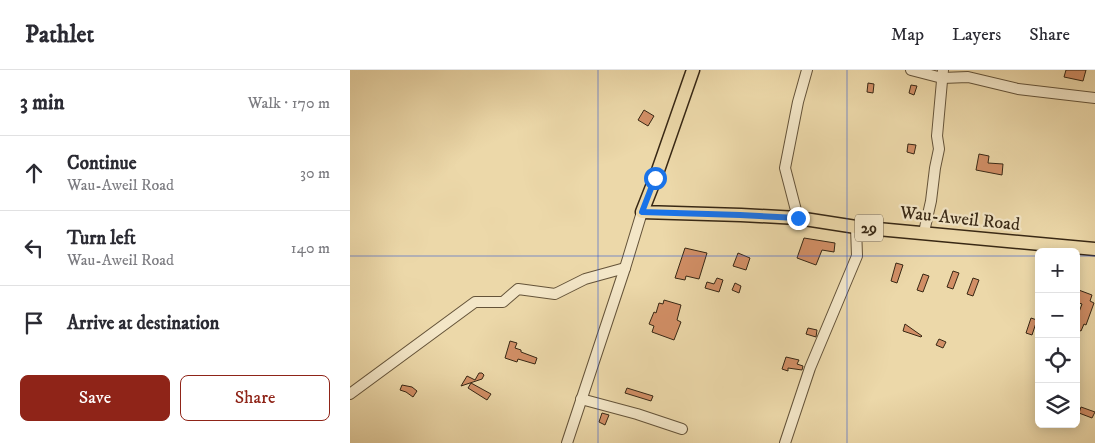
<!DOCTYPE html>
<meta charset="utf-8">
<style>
body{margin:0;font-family:"IM FELL DW Pica",serif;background:#f2f2f3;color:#2b2b33}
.controls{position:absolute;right:15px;bottom:15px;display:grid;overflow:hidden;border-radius:8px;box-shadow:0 2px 12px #0003}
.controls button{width:45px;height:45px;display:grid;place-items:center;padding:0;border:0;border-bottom:1px solid #e1e1e2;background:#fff;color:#2b2b33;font:25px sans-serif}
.stop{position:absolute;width:15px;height:15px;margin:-11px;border:4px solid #1a73e8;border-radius:50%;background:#fff}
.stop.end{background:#1a73e8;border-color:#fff;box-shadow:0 1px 5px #0008}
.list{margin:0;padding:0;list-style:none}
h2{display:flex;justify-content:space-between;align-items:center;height:65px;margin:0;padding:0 20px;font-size:21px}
h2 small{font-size:16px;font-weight:400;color:#7c7c81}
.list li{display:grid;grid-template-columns:32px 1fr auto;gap:15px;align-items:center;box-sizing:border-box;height:75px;padding:0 20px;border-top:1px solid #e1e1e2}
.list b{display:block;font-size:19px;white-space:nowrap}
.list p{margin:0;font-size:16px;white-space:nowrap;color:#7c7c81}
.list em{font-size:16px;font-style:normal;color:#7c7c81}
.actions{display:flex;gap:10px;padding:15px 20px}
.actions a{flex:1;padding:11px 0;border:1px solid #8f2418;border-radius:8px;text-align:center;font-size:18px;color:#8f2418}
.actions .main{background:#8f2418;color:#fff}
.icon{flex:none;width:28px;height:28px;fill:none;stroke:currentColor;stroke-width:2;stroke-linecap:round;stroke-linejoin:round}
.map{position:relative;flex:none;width:745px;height:373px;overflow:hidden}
header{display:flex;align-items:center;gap:30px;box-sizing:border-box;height:70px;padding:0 25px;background:#fff;border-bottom:1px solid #e1e1e2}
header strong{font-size:24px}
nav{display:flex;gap:28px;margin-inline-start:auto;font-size:18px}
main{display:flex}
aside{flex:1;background:#fff}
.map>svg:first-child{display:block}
.building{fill:#d28f66;stroke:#372714}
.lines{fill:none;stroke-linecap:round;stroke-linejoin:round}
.minor-casing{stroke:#645339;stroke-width:12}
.major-casing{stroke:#372714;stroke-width:15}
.minor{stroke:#f3e6c7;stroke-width:10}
.major{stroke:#ecd8a9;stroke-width:12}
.route{stroke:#1a73e8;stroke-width:6}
.grid{fill:none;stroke:#1d4ed8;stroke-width:1;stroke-opacity:0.55}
.labels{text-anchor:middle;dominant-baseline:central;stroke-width:4.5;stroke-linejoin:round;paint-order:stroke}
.shield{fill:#f3e6c7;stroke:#6f604a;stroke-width:1}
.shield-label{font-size:16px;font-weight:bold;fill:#372714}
.street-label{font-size:18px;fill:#372714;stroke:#f3e6c7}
</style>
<header>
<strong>Pathlet</strong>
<nav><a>Map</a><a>Layers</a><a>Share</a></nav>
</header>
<main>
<aside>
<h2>3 min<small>Walk · 170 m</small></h2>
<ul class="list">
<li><svg class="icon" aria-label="ahead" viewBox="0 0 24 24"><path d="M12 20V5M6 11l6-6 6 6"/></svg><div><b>Continue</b><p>Wau-Aweil Road</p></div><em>30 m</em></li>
<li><svg class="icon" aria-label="left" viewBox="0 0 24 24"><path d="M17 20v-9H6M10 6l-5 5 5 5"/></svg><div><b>Turn left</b><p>Wau-Aweil Road</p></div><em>140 m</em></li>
<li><svg class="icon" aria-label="arrive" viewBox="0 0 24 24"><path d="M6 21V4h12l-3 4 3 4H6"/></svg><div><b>Arrive at destination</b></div></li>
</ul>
<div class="actions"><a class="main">Save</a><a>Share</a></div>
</aside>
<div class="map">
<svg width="745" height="373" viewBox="0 0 745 373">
<rect width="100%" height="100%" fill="#ecd8a9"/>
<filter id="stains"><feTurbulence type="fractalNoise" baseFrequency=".004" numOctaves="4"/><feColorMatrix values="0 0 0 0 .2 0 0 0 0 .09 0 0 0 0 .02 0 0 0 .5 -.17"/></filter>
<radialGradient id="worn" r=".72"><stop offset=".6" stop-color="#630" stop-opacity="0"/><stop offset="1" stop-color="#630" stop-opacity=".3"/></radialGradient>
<g class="building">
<path d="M716,0H736L733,11L714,7Z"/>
<path d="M518,13L524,14L523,23L517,22Z"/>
<path d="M561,15L567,16L564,25L559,23Z"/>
<path d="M294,40L304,46L298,56L288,50Z"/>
<path d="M558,74L566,75L564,84L557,82Z"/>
<path d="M629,84L639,86L638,93L653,94L652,105L626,100Z"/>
<path d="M454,168L485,173L484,182L472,180L466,195L447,188Z"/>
<path d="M335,178L357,183L349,209L336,206L335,210L325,208Z"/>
<path d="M388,183L400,188L396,200L383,196Z"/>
<path d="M546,193L553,195L547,213L541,211Z"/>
<path d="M603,201L609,203L603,219L597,217Z"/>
<path d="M573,204L579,206L573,222L567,220Z"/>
<path d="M367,208L373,210L369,222L355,218L357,212L364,214Z"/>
<path d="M623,208L629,210L623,226L617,224Z"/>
<path d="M385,213L391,216L389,223L382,220Z"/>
<path d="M726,219L742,225L740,231L744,233L736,255L734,254L731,261L726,259V250L732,234L726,232Z"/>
<path d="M314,230L331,235L327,250L331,252L324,270L302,262L304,256L299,254L304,242L306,243L309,233L313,234Z"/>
<path d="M681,248L687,250L682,265L676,263Z"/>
<path d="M555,254L572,266L571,267L553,261Z"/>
<path d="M458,258L467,260L466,267L456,264Z"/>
<path d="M589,269L596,272L593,278L586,275Z"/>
<path d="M160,271L167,273L165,278L171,280V282L187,288L185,294L168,289L167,292L155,288Z"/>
<path d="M436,287L449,290L447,294L453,296L452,300L438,298V301L432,299Z"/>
<path d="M129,303H132L134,305L132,309L111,316L117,306L125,310Z"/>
<path d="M121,313L141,324L137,330L118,318Z"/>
<path d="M52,315L62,317L67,321L63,327L56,322L50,320Z"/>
<path d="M277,318L303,326L301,331L275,323Z"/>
<path d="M731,337L745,342L742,348L729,343Z"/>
<path d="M252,343L259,345L255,355L249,352Z"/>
</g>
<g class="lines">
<g class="minor-casing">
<g id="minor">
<path d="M561,0L592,8L618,7L668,19L745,28"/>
<path d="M448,148L435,98L448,32L457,0"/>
<path d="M574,162L581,131L585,98L589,79L587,66L593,0"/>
<path d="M0,324L125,232H153L168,219L205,224L235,209L275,198"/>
<path d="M231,329L287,344L332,359"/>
<path d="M217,373L275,198L292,142"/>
<path d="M435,373L460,298L507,186L506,157"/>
</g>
</g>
<g class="major-casing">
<path id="major" d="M343,0L305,109L292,142L391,145L448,148L506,157L745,179"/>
</g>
<use href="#minor" class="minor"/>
<use href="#major" class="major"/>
</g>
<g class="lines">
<path class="route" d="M305,108L292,142L390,145L448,148"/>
</g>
<path class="grid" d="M248,0V373M497,0V373M0,186H689M726,186H745"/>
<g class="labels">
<rect class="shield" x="505" y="144.5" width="28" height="27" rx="4"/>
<g class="shield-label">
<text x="519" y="158">29</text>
</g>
<g class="street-label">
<text transform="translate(610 149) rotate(6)">Wau-Aweil Road</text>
</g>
</g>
<rect width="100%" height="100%" filter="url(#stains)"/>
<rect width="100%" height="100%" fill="url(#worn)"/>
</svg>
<div class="controls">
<button>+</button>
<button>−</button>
<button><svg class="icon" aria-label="locate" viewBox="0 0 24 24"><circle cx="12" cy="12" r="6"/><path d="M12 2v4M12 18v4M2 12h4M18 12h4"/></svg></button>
<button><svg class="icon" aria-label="layers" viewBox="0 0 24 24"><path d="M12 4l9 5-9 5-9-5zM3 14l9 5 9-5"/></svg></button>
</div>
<div class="stop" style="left:305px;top:108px"></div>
<div class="stop end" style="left:448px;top:148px"></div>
</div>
</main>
